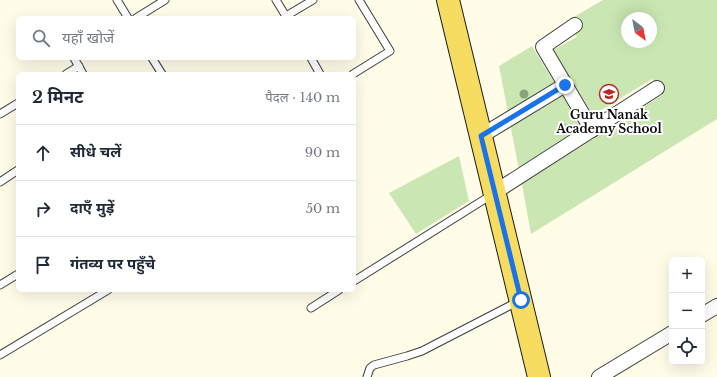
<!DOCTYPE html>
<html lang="hi">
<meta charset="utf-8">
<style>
body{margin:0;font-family:"Libre Baskerville","Noto Sans Devanagari",serif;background:#f6f6f7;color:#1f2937}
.controls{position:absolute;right:12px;bottom:12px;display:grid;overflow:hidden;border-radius:6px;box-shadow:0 4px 16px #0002}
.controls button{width:36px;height:36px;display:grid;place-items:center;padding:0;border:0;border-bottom:1px solid #e0e1e3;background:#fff;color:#1f2937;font:20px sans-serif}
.compass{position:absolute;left:621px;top:12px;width:36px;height:36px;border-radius:50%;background:#fff;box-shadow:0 4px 16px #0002;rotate:148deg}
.stop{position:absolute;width:12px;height:12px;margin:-9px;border:3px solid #1a73e8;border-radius:50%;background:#fff}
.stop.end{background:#1a73e8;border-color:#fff;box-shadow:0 1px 4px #0008}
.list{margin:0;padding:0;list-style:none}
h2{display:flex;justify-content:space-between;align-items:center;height:52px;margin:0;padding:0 16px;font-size:17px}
h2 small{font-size:13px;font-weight:400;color:#747a83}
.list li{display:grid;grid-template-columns:26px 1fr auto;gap:12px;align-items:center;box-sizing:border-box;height:56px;padding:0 16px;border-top:1px solid #e0e1e3}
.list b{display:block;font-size:15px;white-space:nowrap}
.list em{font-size:13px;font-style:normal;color:#747a83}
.icon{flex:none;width:22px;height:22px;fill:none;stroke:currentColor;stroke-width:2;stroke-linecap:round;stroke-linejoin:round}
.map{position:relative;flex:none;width:717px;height:377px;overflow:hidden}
.search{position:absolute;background:#fff;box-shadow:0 4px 16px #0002;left:16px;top:16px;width:340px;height:44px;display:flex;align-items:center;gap:10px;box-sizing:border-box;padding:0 14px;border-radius:6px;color:#747a83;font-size:15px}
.panel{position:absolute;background:#fff;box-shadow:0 4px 16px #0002;left:16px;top:72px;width:340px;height:220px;border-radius:6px}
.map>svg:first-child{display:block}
.green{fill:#cae7b3;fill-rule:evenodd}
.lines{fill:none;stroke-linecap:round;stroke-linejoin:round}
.service-casing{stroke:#3d3d3d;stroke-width:9}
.minor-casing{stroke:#3d3d3d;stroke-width:16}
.primary-casing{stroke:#1b1b1b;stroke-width:24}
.service{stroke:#fff;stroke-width:7}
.minor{stroke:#fff;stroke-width:14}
.primary{stroke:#f6dc60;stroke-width:22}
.tree{fill:#88a678}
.route{stroke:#1a73e8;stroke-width:5}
.labels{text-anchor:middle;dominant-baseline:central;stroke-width:4;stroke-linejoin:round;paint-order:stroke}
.poi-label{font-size:12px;font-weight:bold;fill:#0a0a0a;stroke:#fff}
</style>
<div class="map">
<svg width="717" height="377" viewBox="0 0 717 377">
<rect width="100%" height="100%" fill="#fffce8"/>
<g class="green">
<path d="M603,0H717V119L531,234L522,184L662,95L652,79L593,115L553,50L577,37L567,21ZM627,18H651V42H627Z"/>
<path d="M532,46L583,130L519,170L499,66Z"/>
<path d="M459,156L469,201L416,234L389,193Z"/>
</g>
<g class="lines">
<g class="service-casing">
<g id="service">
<path d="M117,0L128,18"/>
<path d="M276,0L287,18"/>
<path d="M286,16L313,0"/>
<path d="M136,18L165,0"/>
<path d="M74,58L83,74"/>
<path d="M152,58L162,74"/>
<path d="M311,58L320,74"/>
<path d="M66,74L79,66"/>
<path d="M353,74L390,51L359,0"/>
<path d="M0,114L18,103"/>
<path d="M0,182L18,170"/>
<path d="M354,281L493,194"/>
<path d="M0,285L18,274"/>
<path d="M311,308L339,290"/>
<path d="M0,355L108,290"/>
<path d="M367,377L370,368L374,365L407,356L422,351L519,301"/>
</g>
</g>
<g class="minor-casing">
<g id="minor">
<path d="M575,25L543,47L592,130"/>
<path d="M481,136L565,85"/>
<path d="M495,192L657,88"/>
<path d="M702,315L717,306"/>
<path d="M599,377L672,333"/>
</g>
</g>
<g class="primary-casing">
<path id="primary" d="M448,0L539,377"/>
</g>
<use href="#service" class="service"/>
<use href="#minor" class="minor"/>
<use href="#primary" class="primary"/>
</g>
<g class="tree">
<circle cx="524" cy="94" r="4.5"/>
<circle cx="566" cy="129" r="4.5"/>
</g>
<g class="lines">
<path class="route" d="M521,300L481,136L565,85"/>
</g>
<defs>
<g id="school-ring" transform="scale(1)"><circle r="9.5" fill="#fff" stroke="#b62a26" stroke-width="1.5"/><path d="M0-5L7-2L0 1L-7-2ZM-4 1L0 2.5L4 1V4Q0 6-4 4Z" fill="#b62a26"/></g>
</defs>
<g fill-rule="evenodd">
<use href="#school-ring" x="609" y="94"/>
</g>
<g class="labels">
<g class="poi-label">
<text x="609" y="114">Guru Nanak<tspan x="609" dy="14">Academy School</tspan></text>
</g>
</g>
</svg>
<div class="controls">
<button>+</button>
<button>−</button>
<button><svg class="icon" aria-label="locate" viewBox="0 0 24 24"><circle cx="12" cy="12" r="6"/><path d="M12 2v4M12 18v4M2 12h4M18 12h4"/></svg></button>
</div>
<svg class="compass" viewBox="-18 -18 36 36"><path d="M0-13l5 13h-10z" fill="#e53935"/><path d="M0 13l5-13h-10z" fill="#747a83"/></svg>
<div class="stop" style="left:521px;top:300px"></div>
<div class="stop end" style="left:565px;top:85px"></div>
<div class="search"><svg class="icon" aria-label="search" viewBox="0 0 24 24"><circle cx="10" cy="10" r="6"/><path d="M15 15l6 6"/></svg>यहाँ खोजें</div>
<section class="panel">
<h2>2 मिनट<small>पैदल · 140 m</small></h2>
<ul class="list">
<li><svg class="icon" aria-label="ahead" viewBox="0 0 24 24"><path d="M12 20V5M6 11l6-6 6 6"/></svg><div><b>सीधे चलें</b></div><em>90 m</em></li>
<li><svg class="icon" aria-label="right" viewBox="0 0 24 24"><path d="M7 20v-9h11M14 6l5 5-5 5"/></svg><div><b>दाएँ मुड़ें</b></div><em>50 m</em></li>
<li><svg class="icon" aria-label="arrive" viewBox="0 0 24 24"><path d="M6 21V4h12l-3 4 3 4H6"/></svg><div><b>गंतव्य पर पहुँचे</b></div></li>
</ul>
</section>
</div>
